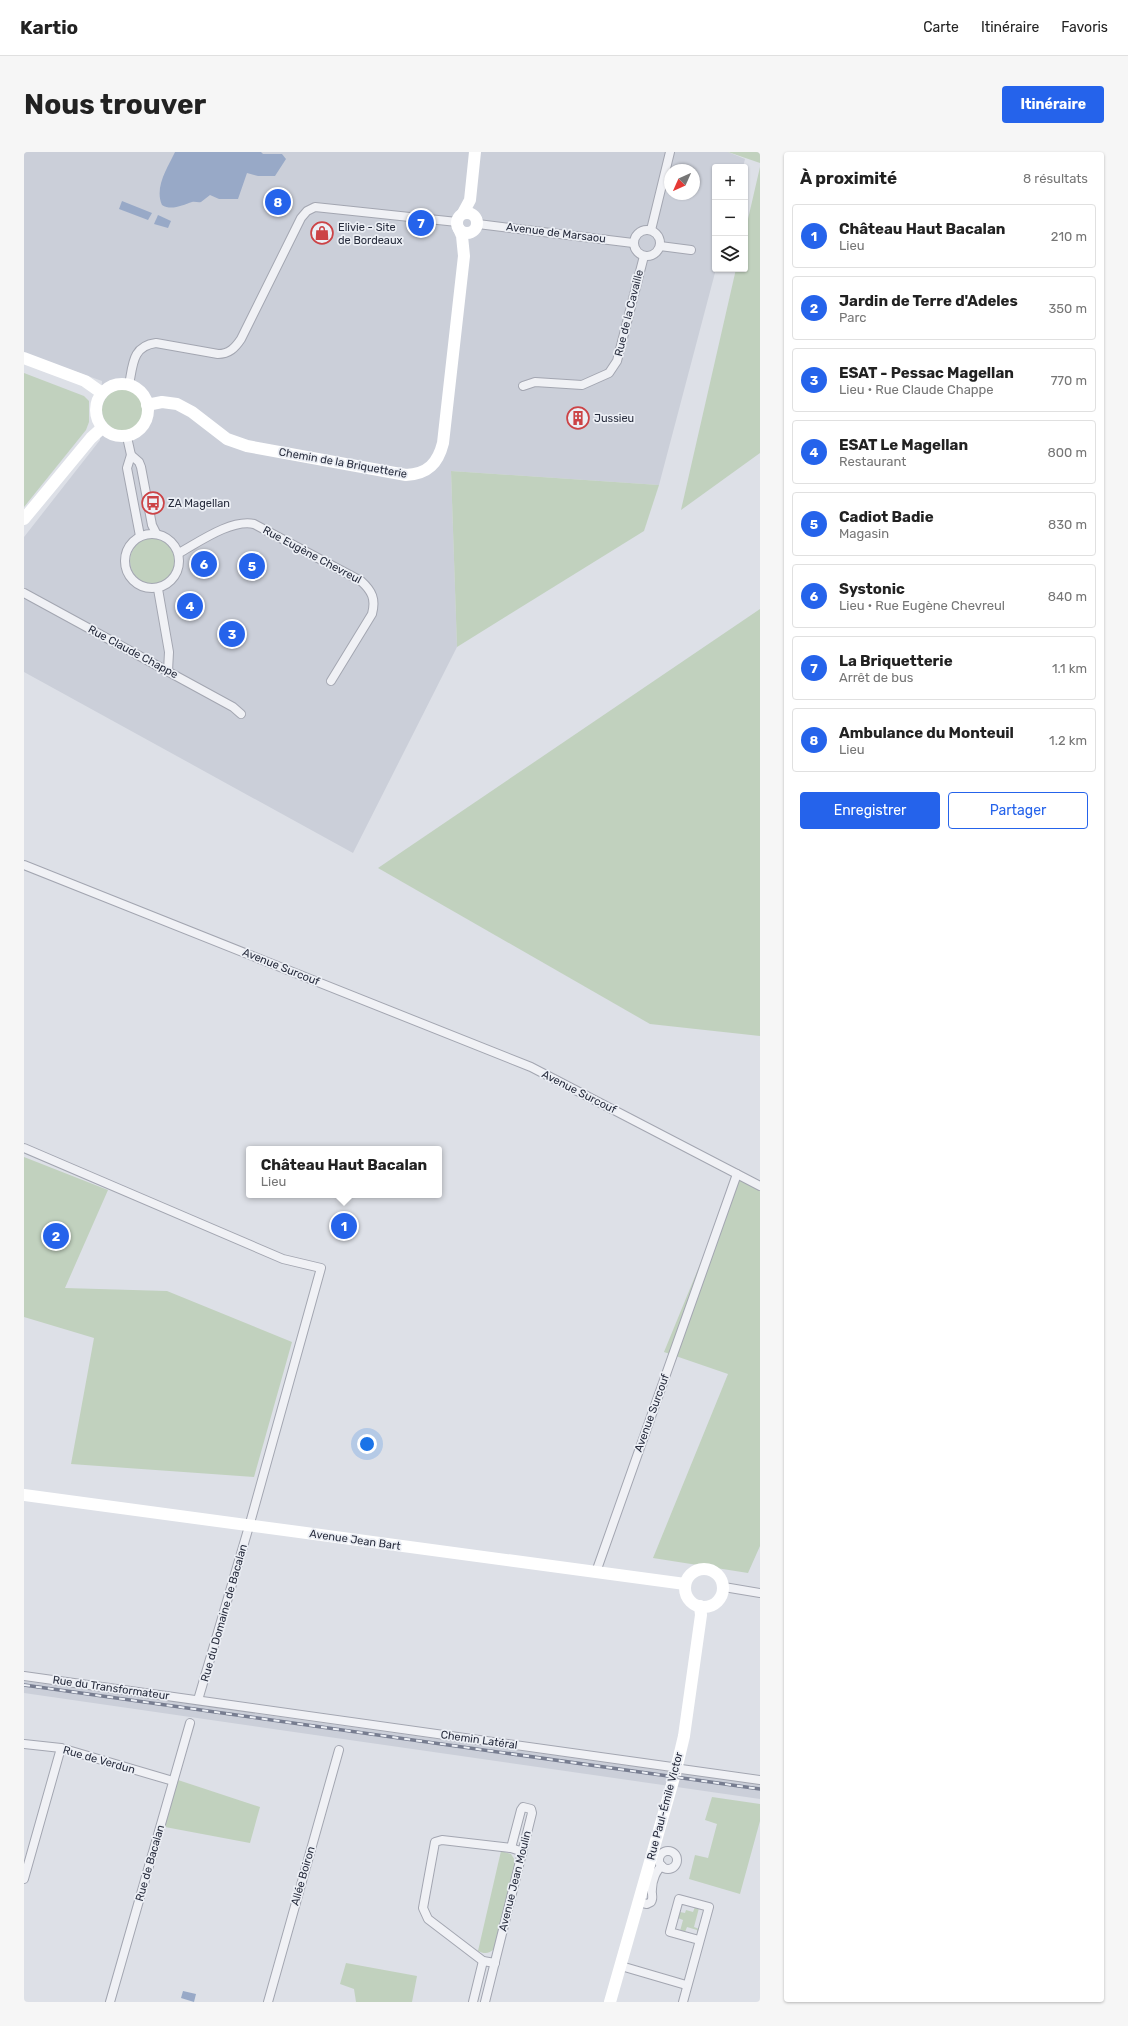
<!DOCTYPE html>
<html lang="fr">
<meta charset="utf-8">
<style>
body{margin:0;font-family:Rubik,sans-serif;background:#f6f6f6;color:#222}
.controls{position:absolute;right:12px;top:12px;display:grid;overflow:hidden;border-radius:4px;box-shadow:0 1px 3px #0004}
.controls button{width:36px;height:36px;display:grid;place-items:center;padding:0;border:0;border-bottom:1px solid #e0e0e0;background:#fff;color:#222;font:20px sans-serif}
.compass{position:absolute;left:640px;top:12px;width:36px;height:36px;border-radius:50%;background:#fff;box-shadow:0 1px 3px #0004;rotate:225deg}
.you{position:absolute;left:343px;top:1292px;width:14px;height:14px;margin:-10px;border:3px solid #fff;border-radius:50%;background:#1a73e8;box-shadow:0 0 0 6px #1a73e833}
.badge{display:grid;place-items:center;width:26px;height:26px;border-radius:50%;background:#2563eb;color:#fff;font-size:13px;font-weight:700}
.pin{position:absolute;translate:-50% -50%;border:2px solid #fff;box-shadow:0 1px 4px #0006}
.popup{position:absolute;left:222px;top:994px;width:196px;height:52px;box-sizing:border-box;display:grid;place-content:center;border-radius:4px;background:#fff;filter:drop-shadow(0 1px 3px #0005);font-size:13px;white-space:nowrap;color:#767676}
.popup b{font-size:15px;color:#222}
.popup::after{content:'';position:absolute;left:50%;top:100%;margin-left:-8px;border:8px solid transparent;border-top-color:#fff}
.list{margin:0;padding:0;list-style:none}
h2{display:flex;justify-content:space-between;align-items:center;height:52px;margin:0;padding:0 16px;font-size:17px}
h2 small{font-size:13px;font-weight:400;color:#767676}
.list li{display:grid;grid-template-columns:26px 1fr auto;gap:12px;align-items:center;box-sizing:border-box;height:64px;margin:0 8px 8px;padding:0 8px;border:1px solid #e0e0e0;border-radius:4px}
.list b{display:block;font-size:15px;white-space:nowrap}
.list p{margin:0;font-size:13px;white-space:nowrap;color:#767676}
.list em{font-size:13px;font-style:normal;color:#767676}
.actions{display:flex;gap:8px;padding:12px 16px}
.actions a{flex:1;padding:9px 0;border:1px solid #2563eb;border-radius:4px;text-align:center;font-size:14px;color:#2563eb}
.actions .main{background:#2563eb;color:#fff}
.icon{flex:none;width:22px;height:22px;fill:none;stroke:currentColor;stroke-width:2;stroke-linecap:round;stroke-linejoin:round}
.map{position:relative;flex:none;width:736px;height:1850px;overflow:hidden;border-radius:4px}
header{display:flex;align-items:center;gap:24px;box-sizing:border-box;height:56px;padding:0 20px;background:#fff;border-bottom:1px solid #e0e0e0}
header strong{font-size:19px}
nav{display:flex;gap:22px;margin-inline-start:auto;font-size:14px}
.intro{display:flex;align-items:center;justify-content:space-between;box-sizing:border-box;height:96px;padding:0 24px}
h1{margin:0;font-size:28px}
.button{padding:10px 18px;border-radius:4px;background:#2563eb;color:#fff;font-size:14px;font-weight:700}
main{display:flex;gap:24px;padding:0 24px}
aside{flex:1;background:#fff;border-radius:4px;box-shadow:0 1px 3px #0004}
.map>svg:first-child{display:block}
.built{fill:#cbcfd9;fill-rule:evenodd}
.green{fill:#c1d1be}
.water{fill:#98a9c7}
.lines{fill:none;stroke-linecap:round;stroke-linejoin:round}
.street-casing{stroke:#a3a6b1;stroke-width:10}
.street{stroke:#f0f1f5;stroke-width:8}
.secondary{stroke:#fff;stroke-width:12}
.rail-casing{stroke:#777d90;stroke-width:3.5}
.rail{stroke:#eceff5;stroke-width:2;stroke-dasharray:6;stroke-linecap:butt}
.street-bridge-casing{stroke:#a3a6b1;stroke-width:10;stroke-linecap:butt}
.street-bridge{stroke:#f0f1f5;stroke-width:8}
.labels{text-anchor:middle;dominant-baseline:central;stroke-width:3.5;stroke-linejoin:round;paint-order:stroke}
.poi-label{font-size:11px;fill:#272c3d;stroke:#eceff5;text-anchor:start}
.street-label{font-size:11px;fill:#272c3d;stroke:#eceff5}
</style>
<header>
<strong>Kartio</strong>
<nav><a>Carte</a><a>Itinéraire</a><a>Favoris</a></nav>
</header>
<div class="intro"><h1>Nous trouver</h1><a class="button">Itinéraire</a></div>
<main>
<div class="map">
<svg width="736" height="1850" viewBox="0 0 736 1850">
<rect width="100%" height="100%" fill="#dde0e7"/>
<g class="built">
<path d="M0,0H704L721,7L719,15H691L692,117L635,333L427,319L433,495L329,701L0,520V385L76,288L78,229L0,201ZM646,18H670V42H646Z"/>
<path d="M0,1529L736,1632V1647L0,1541Z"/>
</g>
<g class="green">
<path d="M704,0H736V11Z"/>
<path d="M736,15V301L657,358L712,117H721V80Z"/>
<path d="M0,221L60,244L65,249V270L62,278L0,355Z"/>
<circle cx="99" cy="258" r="21"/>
<path d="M427,319L635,333L620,379L433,495Z"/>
<circle cx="129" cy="409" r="23"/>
<path d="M736,457V884L626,872L354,716Z"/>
<path d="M0,1005L84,1038L41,1136L143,1139L268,1190L230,1325L47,1312L70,1186L0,1165Z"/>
<path d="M713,1022L736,1034V1394L724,1421L629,1406L704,1222L640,1200Z"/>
<path d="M154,1628L236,1655L226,1691L141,1675Z"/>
<path d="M688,1645L736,1652V1669L716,1742L665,1727L671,1703L684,1706L693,1672L681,1668Z"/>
<path d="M477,1699L487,1702L492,1710L470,1797C465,1802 460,1802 454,1799Z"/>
<path d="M671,1755L675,1756L670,1775L675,1777L673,1784V1778L663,1775L661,1780L656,1779L659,1768L654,1766L656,1760L661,1761L662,1758L669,1760Z"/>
<path d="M322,1811L393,1824L388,1850H332L330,1837L316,1832Z"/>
</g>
<g class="water">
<path d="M151,0H237L239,2H258L262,7L251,24H234L223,21L214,47H195L186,43L177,50C174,51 171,49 168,50C159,53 147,59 138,53C130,35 144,15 151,0Z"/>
<path d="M98,49L128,61L124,68L95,57Z"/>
<path d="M134,63L147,69L144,76L130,72Z"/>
<path d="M159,1839L172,1842L170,1850L157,1846Z"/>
</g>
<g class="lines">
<g class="street-casing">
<g id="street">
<path d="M454,72L609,91"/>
<circle cx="623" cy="91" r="13"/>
<path d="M627,78L646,0"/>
<path d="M636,94L667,98"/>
<path d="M105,233C109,213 108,194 132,191L194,202C205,202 211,196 217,187L277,66L283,59L291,55L433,70"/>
<path d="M499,234L511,230L558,233L585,221L593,209L620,104"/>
<path d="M103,285L107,303L115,310L117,315L128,373L132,381"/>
<path d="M107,303L103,316L116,384"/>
<circle cx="128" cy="409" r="27"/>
<path d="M155,401C175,390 207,367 230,372L337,429C348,439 352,447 348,462L307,529"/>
<path d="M134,437L145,500L144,519"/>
<path d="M0,441L209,555L217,562"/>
<path d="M0,713L507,915L713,1022L572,1420"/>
<path d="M0,996L259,1107L297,1116L226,1371L174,1548"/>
<path d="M713,1022L736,1034"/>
<path d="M700,1435L736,1441"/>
<path d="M0,1524L648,1615"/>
<path d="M0,1592L37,1596L149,1629"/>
<path d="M657,1617L736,1628"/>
<circle cx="644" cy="1708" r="9"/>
<path d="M0,1727L37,1596"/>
<path d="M614,1750L623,1752L627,1750C630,1745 627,1743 628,1737C628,1729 632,1718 638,1714"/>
<path d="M471,1811L459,1809L404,1767L399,1756L411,1690L418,1688L487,1696L499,1700"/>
<path d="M597,1814L662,1833"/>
<path d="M86,1850L166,1571"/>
<path d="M244,1850L315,1598"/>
<path d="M449,1850L459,1809"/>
<path d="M461,1850L508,1661L507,1657L499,1655L497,1658L487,1696"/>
<path d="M659,1850L685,1755L655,1747L646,1780L675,1788"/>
</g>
</g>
<use href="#street" class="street"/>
<g class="secondary">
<circle cx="443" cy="71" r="10"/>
<path d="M439,61L446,48L451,0"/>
<path d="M0,206L61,229L78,241"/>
<circle cx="98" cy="258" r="26"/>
<path d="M123,253L138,250L153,252L168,260L203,287L223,294L382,323C404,322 414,311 419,291L440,104L438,84L435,77"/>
<path d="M0,367L67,286L78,276"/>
<path d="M0,1343L661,1432"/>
<circle cx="680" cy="1436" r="19"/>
<path d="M586,1850L651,1622L660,1584L677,1463L676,1454"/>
</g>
<g class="rail-casing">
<path id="rail" d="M0,1533L736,1637"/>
</g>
<use href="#rail" class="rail"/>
<g class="street-bridge-casing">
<path id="street-bridge" d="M648,1615L657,1617"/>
</g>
<use href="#street-bridge" class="street-bridge"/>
</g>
<defs>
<g id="shop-ring" transform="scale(1.15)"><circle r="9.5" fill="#eceff5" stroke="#cc4346" stroke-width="1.5"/><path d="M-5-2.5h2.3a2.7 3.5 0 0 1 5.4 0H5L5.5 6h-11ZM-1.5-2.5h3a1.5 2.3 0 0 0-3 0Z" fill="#cc4346"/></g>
<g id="building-ring" transform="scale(1.15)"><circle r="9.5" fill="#eceff5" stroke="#cc4346" stroke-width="1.5"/><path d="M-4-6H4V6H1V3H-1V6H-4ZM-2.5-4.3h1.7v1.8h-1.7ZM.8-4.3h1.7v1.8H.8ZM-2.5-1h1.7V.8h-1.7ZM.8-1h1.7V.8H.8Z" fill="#cc4346"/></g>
<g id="bus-ring" transform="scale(1.15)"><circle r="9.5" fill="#eceff5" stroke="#cc4346" stroke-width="1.5"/><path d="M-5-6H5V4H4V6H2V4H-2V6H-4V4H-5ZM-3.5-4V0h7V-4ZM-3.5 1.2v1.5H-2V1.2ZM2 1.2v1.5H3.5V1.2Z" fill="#cc4346"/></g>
</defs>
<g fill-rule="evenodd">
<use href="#shop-ring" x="298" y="81"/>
<use href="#building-ring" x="554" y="266"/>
<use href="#bus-ring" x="129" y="351"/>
</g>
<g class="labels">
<g class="poi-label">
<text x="314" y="75">Elivie - Site<tspan x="314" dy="13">de Bordeaux</tspan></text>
<text x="570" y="266">Jussieu</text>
<text x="144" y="351">ZA Magellan</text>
</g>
<g class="street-label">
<text transform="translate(532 81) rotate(7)">Avenue de Marsaou</text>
<text transform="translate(605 161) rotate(-76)">Rue de la Cavaille</text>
<text transform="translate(319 311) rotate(10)">Chemin de la Briquetterie</text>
<text transform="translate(288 403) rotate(28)">Rue Eugène Chevreul</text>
<text transform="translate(109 500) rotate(28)">Rue Claude Chappe</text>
<text transform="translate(257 815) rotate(22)">Avenue Surcouf</text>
<text transform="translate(555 940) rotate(27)">Avenue Surcouf</text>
<text transform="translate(628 1261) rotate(-70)">Avenue Surcouf</text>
<text transform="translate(331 1388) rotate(8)">Avenue Jean Bart</text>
<text transform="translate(200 1461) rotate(-74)">Rue du Domaine de Bacalan</text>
<text transform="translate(87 1536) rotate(8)">Rue du Transformateur</text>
<text transform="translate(455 1588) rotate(8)">Chemin Latéral</text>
<text transform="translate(75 1608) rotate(16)">Rue de Verdun</text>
<text transform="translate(641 1654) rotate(-75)">Rue Paul-Émile Victor</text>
<text transform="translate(126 1711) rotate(-74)">Rue de Bacalan</text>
<text transform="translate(279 1724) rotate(-74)">Allée Boiron</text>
<text transform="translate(491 1729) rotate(-76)">Avenue Jean Moulin</text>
</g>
</g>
</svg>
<div class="controls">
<button>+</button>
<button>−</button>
<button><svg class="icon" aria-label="layers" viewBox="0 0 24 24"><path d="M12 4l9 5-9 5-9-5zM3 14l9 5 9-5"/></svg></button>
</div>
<svg class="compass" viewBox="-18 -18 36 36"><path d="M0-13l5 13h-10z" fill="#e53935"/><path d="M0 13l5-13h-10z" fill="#767676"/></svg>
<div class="you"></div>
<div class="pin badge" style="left:320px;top:1074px">1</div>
<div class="popup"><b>Château Haut Bacalan</b>Lieu</div>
<div class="pin badge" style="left:32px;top:1084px">2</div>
<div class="pin badge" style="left:208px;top:482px">3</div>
<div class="pin badge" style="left:166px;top:454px">4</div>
<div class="pin badge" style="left:228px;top:414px">5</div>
<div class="pin badge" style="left:180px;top:412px">6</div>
<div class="pin badge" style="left:397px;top:71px">7</div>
<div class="pin badge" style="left:254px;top:50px">8</div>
</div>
<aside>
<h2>À proximité<small>8 résultats</small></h2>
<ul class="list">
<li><span class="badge">1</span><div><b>Château Haut Bacalan</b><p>Lieu</p></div><em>210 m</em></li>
<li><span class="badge">2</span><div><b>Jardin de Terre d'Adeles</b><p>Parc</p></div><em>350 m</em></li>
<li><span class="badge">3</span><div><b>ESAT - Pessac Magellan</b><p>Lieu · Rue Claude Chappe</p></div><em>770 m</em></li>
<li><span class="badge">4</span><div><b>ESAT Le Magellan</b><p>Restaurant</p></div><em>800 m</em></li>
<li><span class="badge">5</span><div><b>Cadiot Badie</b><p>Magasin</p></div><em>830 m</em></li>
<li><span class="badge">6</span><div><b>Systonic</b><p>Lieu · Rue Eugène Chevreul</p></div><em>840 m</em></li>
<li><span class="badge">7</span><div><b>La Briquetterie</b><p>Arrêt de bus</p></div><em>1.1 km</em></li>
<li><span class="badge">8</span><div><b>Ambulance du Monteuil</b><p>Lieu</p></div><em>1.2 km</em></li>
</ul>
<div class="actions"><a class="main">Enregistrer</a><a>Partager</a></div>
</aside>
</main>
